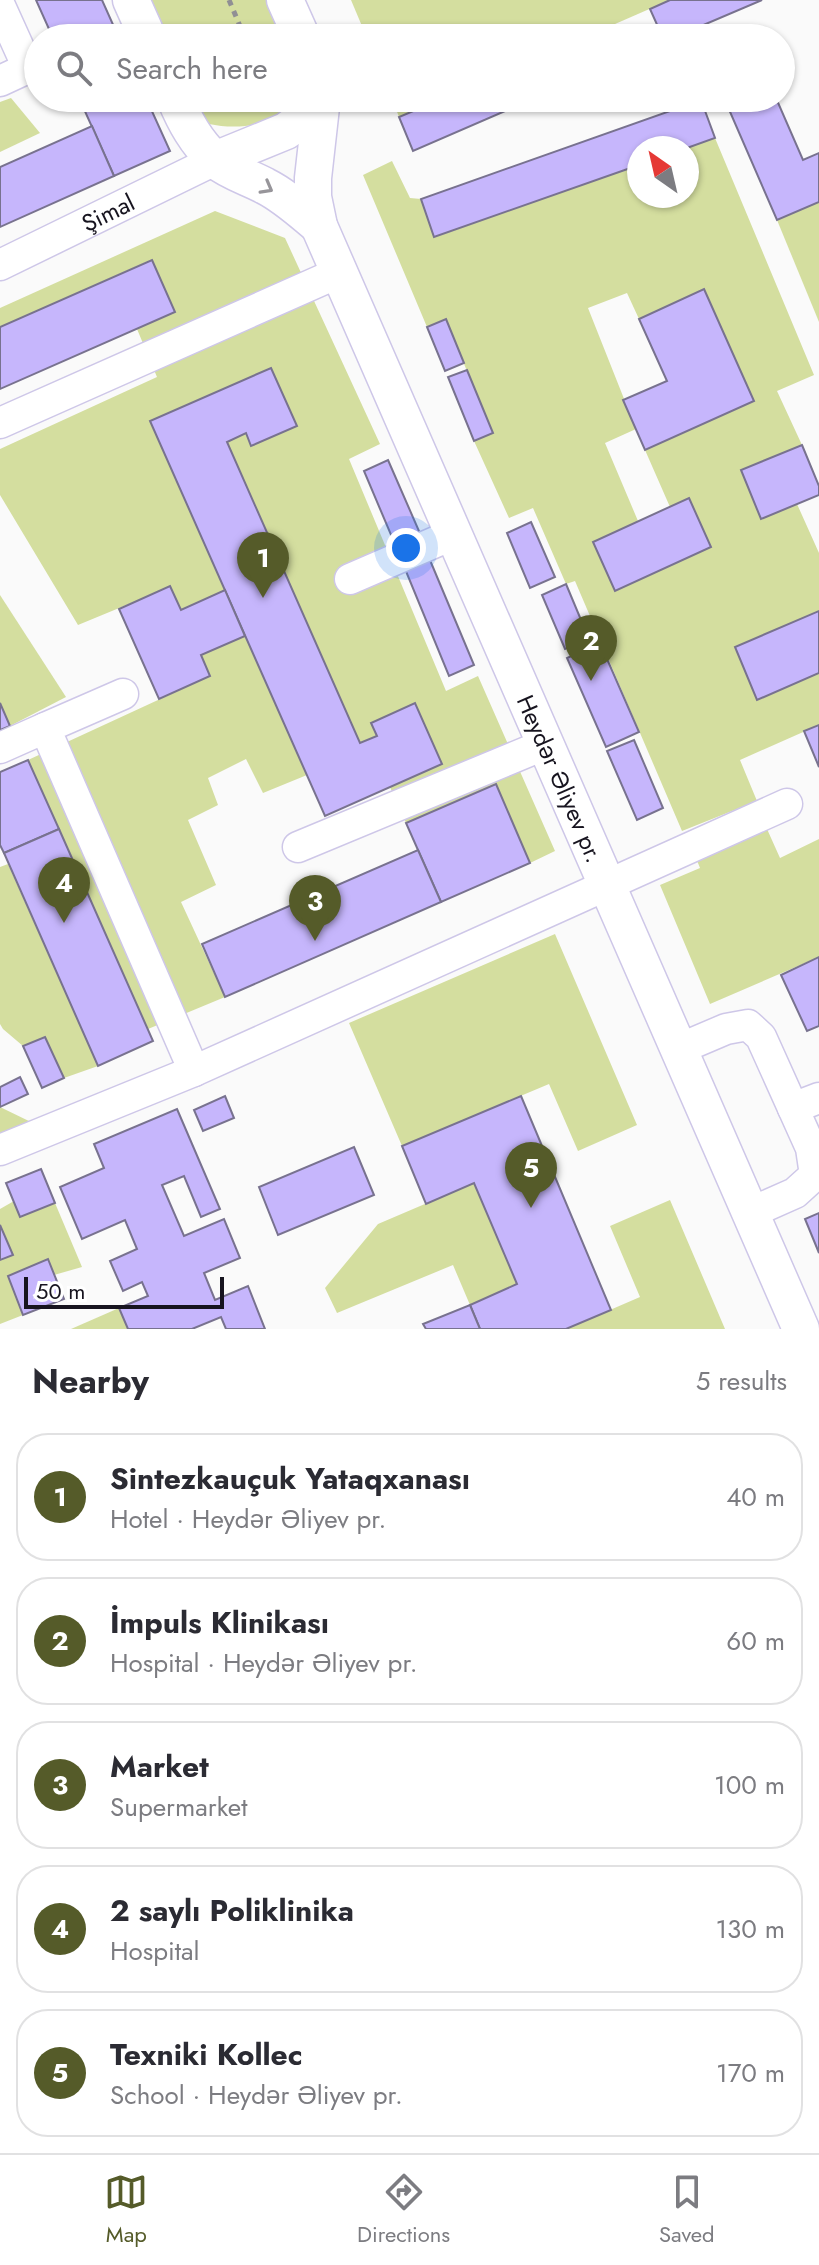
<!DOCTYPE html>
<meta charset="utf-8">
<style>
body{margin:0;font-family:Jost,sans-serif;background:#f7f7f7;color:#2b2b33}
.compass{position:absolute;left:627px;top:136px;width:72px;height:72px;border-radius:50%;background:#fff;box-shadow:0 2px 6px #0004;rotate:326deg}
.scale{position:absolute;left:24px;bottom:20px;width:200px;box-sizing:border-box;padding-left:8px;border:4px solid #17141f;border-top:0;font-size:22px;line-height:28px;white-space:nowrap;color:#17141f;-webkit-text-stroke:6px #fff;paint-order:stroke}
.you{position:absolute;left:406px;top:548px;width:28px;height:28px;margin:-20px;border:6px solid #fff;border-radius:50%;background:#1a73e8;box-shadow:0 0 0 12px #1a73e833}
.badge{display:grid;place-items:center;width:52px;height:52px;border-radius:50%;background:#555b29;color:#fff;font-size:26px;font-weight:700}
.pin{position:absolute;translate:-50% -66px;filter:drop-shadow(0 2px 4px #0008)}
.pin::after{content:'';position:absolute;top:42px;width:28px;height:24px;background:inherit;clip-path:polygon(0 0,100% 0,50% 100%)}
.list{margin:0;padding:0;list-style:none}
h2{display:flex;justify-content:space-between;align-items:center;height:104px;margin:0;padding:0 32px;font-size:34px}
h2 small{font-size:26px;font-weight:400;color:#7c7c81}
.list li{display:grid;grid-template-columns:52px 1fr auto;gap:24px;align-items:center;box-sizing:border-box;height:128px;margin:0 16px 16px;padding:0 16px;border:2px solid #e1e1e2;border-radius:32px}
.list b{display:block;font-size:30px;white-space:nowrap}
.list p{margin:0;font-size:26px;white-space:nowrap;color:#7c7c81}
.list em{font-size:26px;font-style:normal;color:#7c7c81}
.icon{flex:none;width:44px;height:44px;fill:none;stroke:currentColor;stroke-width:2;stroke-linecap:round;stroke-linejoin:round}
.map{position:relative;flex:none;width:819px;height:1329px;overflow:hidden}
.search{position:absolute;background:#fff;box-shadow:0 2px 6px #0004;left:24px;right:24px;top:24px;height:88px;display:flex;align-items:center;gap:20px;box-sizing:border-box;padding:0 28px;border-radius:44px;color:#7c7c81;font-size:30px}
.sheet{height:824px;background:#fff}
nav{display:flex;justify-content:space-around;align-items:center;box-sizing:border-box;height:112px;border-top:2px solid #e1e1e2;background:#fff;font-size:22px;color:#7c7c81}
nav a{display:grid;justify-items:center;gap:4px}
nav .on{color:#555b29}
.map>svg:first-child{display:block}
.green{fill:#d4de9f;fill-rule:evenodd}
.building{fill:#c6b6fc;stroke:#78728f;stroke-width:2}
.lines{fill:none;stroke-linecap:round;stroke-linejoin:round}
.minor-casing{stroke:#cec7e8;stroke-width:33}
.major-casing{stroke:#cec7e8;stroke-width:39}
.path{stroke:#908f94;stroke-width:5;stroke-dasharray:6 6;stroke-linecap:butt}
.minor{stroke:#fff;stroke-width:30}
.major{stroke:#fff;stroke-width:36}
.oneway{stroke:#97959a}
.labels{text-anchor:middle;dominant-baseline:central;stroke-width:7;stroke-linejoin:round;paint-order:stroke}
.street-label{font-size:24px;fill:#17141f;stroke:#fff}
</style>
<div class="map">
<svg width="819" height="1329" viewBox="0 0 819 1329">
<rect width="100%" height="100%" fill="#fafafa"/>
<g class="green">
<path d="M147,0H269L286,38H163Z"/>
<path d="M351,0H670L583,38H367Z"/>
<path d="M11,98L40,133L0,152V102Z"/>
<path d="M189,98H293C278,127 238,130 209,124Z"/>
<path d="M392,98H444L399,117Z"/>
<path d="M715,138L814,375L777,391L802,445L741,471L761,519L797,504L819,553V611L735,647L758,699L819,673V725L740,760L757,801L682,831L575,581L566,584L533,508L509,518L474,441L492,432L446,320L427,327L363,175L392,161L410,198L421,199L435,237L639,165V196H687V148ZM704,290L753,401L645,450L670,507L689,498L711,547L615,591L593,542L638,521L605,443L636,429L588,308L627,293L639,319Z"/>
<path d="M819,202V322L777,220Z"/>
<path d="M215,211L285,238L380,444L349,459L446,691L478,676L555,851L530,863L495,784L406,823L390,787L441,764L414,704L371,723L377,736L360,743L227,442L246,433L251,445L296,426L271,368L151,421L225,590L181,610L170,587L78,625L0,495V449L157,377L137,329L174,312L151,260L0,327V308Z"/>
<path d="M0,595L66,697L10,726L0,703Z"/>
<path d="M245,636L307,775L263,793L246,759L208,778L218,805L188,820L216,885L181,902L225,997L148,1029L28,760L210,676L201,655Z"/>
<path d="M767,829L780,858L819,839V957L710,1004L660,885L700,868L696,858Z"/>
<path d="M8,864L98,1066L64,1078L45,1037L23,1046L3,1029L0,1024V867Z"/>
<path d="M555,934L637,1125L578,1151L549,1084L402,1146L349,1023Z"/>
<path d="M0,1107L33,1123L0,1138Z"/>
<path d="M474,1183L517,1284L470,1305L453,1265L337,1313L325,1288L378,1224Z"/>
<path d="M670,1200L725,1329H566L640,1297L610,1226Z"/>
<path d="M14,1201L20,1217L55,1203L82,1267L54,1275L47,1260L8,1276L23,1315L0,1324V1260L12,1255L0,1225V1209Z"/>
<path d="M119,1308L128,1329H71Z"/>
</g>
<g class="building">
<path d="M36,0H102L119,38H53Z"/>
<path d="M670,0H762L673,38H663L650,9Z"/>
<path d="M79,98H146L170,151L114,176Z"/>
<path d="M444,98H535L413,151L399,117Z"/>
<path d="M724,98H776L803,160L819,153V202L777,220Z"/>
<path d="M701,100L715,138L687,148H639V165L434,237L421,199Z"/>
<path d="M92,126L114,176L0,227V167Z"/>
<path d="M152,260L175,312L0,389V327Z"/>
<path d="M704,289L754,401L645,450L623,400L667,381L639,319Z"/>
<path d="M446,319L464,363L445,371L427,327Z"/>
<path d="M271,368L297,426L251,446L246,433L227,442L360,743L377,736L371,723L415,703L442,764L325,816L150,421Z"/>
<path d="M467,370L493,433L474,441L448,377Z"/>
<path d="M802,445L819,486V495L761,519L741,470Z"/>
<path d="M388,460L422,538L397,549L364,471Z"/>
<path d="M689,498L711,547L615,591L593,542Z"/>
<path d="M531,522L555,577L530,588L507,533Z"/>
<path d="M427,553L474,665L449,676L403,564Z"/>
<path d="M566,584L589,639L565,649L542,595Z"/>
<path d="M170,586L181,610L225,590L245,636L201,655L210,676L159,699L119,609Z"/>
<path d="M819,611V673L757,700L735,647Z"/>
<path d="M600,643L639,732L606,747L567,658Z"/>
<path d="M0,703L10,726L0,730Z"/>
<path d="M819,725V767L804,731Z"/>
<path d="M634,740L663,808L637,820L607,751Z"/>
<path d="M28,760L59,829L4,853L0,845V772Z"/>
<path d="M496,784L530,863L441,902L406,823Z"/>
<path d="M59,829L153,1041L98,1066L4,853Z"/>
<path d="M418,850L441,902L225,997L202,944Z"/>
<path d="M819,957V1026L807,1031L781,975Z"/>
<path d="M45,1037L64,1078L42,1088L23,1046Z"/>
<path d="M20,1077L28,1094L0,1107V1087Z"/>
<path d="M225,1096L234,1118L203,1131L194,1110Z"/>
<path d="M521,1096L611,1310L566,1329H480L470,1305L517,1284L474,1183L426,1204L402,1146Z"/>
<path d="M177,1109L220,1209L201,1217L184,1176L162,1185L184,1236L224,1219L240,1258L204,1273L215,1300L248,1286L265,1329H226L221,1317L192,1329H128L119,1308L148,1296L142,1282L123,1291L110,1261L137,1249L125,1220L82,1239L60,1187L104,1168L94,1144Z"/>
<path d="M354,1147L374,1195L278,1235L259,1187Z"/>
<path d="M41,1169L55,1203L20,1217L6,1183Z"/>
<path d="M819,1213V1253L805,1219Z"/>
<path d="M0,1225L13,1255L0,1260Z"/>
<path d="M48,1259L64,1299L23,1315L8,1276Z"/>
<path d="M470,1305L480,1329H426L423,1324Z"/>
</g>
<g class="lines">
<g class="minor-casing">
<g id="minor">
<path d="M0,6L28,68L0,81"/>
<path id="s1" d="M0,265L215,160"/>
<path d="M0,423L340,272"/>
<path d="M350,579L454,534"/>
<path d="M123,694L45,728L194,1071"/>
<path d="M0,748L45,728"/>
<path d="M298,847L546,744"/>
<path d="M679,1049L726,1029L748,1025L761,1037L811,1148L815,1175L795,1193L750,1213"/>
<path d="M793,1108L819,1098"/>
<path d="M0,1150L194,1071L787,804"/>
</g>
</g>
<g class="major-casing">
<g id="major">
<path d="M131,0L148,38"/>
<path d="M285,0L302,38"/>
<path d="M175,98C185,122 196,142 215,160C230,172 248,177 265,186C285,196 302,212 319,226"/>
<path id="s2" d="M322,98L313,178V197L319,226L801,1329"/>
<path d="M215,160L286,131L301,120L312,98"/>
</g>
</g>
<path class="path" d="M229,0L245,38"/>
<use href="#minor" class="minor"/>
<use href="#major" class="major"/>
</g>
<defs><path id="oneway-chevron" d="M-2-3.5L2.5 0L-2 3.5" fill="none" stroke-width="1.6" stroke-linecap="round" stroke-linejoin="round" transform="scale(2)"/></defs>
<use class="oneway" href="#oneway-chevron" transform="translate(267 188) rotate(29)"/>
<g class="labels">
<g class="street-label">
<text stroke="none"><textPath href="#s1" startOffset="120">Şimal</textPath></text>
<text stroke="none"><textPath href="#s2" startOffset="732">Heydər Əliyev pr.</textPath></text>
</g>
</g>
</svg>
<svg class="compass" viewBox="-18 -18 36 36"><path d="M0-13l5 13h-10z" fill="#e53935"/><path d="M0 13l5-13h-10z" fill="#7c7c81"/></svg>
<div class="scale">50 m</div>
<div class="you"></div>
<div class="pin badge" style="left:263px;top:598px">1</div>
<div class="pin badge" style="left:591px;top:681px">2</div>
<div class="pin badge" style="left:315px;top:941px">3</div>
<div class="pin badge" style="left:64px;top:923px">4</div>
<div class="pin badge" style="left:531px;top:1208px">5</div>
<div class="search"><svg class="icon" aria-label="search" viewBox="0 0 24 24"><circle cx="10" cy="10" r="6"/><path d="M15 15l6 6"/></svg>Search here</div>
</div>
<section class="sheet">
<h2>Nearby<small>5 results</small></h2>
<ul class="list">
<li><span class="badge">1</span><div><b>Sintezkauçuk Yataqxanası</b><p>Hotel · Heydər Əliyev pr.</p></div><em>40 m</em></li>
<li><span class="badge">2</span><div><b>İmpuls Klinikası</b><p>Hospital · Heydər Əliyev pr.</p></div><em>60 m</em></li>
<li><span class="badge">3</span><div><b>Market</b><p>Supermarket</p></div><em>100 m</em></li>
<li><span class="badge">4</span><div><b>2 saylı Poliklinika</b><p>Hospital</p></div><em>130 m</em></li>
<li><span class="badge">5</span><div><b>Texniki Kollec</b><p>School · Heydər Əliyev pr.</p></div><em>170 m</em></li>
</ul>
</section>
<nav>
<a class="on"><svg class="icon" aria-label="map" viewBox="0 0 24 24"><path d="M3 6l6-2 6 2 6-2v14l-6 2-6-2-6 2zM9 4v14M15 6v14"/></svg>Map</a>
<a><svg class="icon" aria-label="directions" viewBox="0 0 24 24"><path d="M12 3l9 9-9 9-9-9zM9 14v-3h6M13 9l2 2-2 2"/></svg>Directions</a>
<a><svg class="icon" aria-label="saved" viewBox="0 0 24 24"><path d="M7 4h10v16l-5-4-5 4z"/></svg>Saved</a>
</nav>
